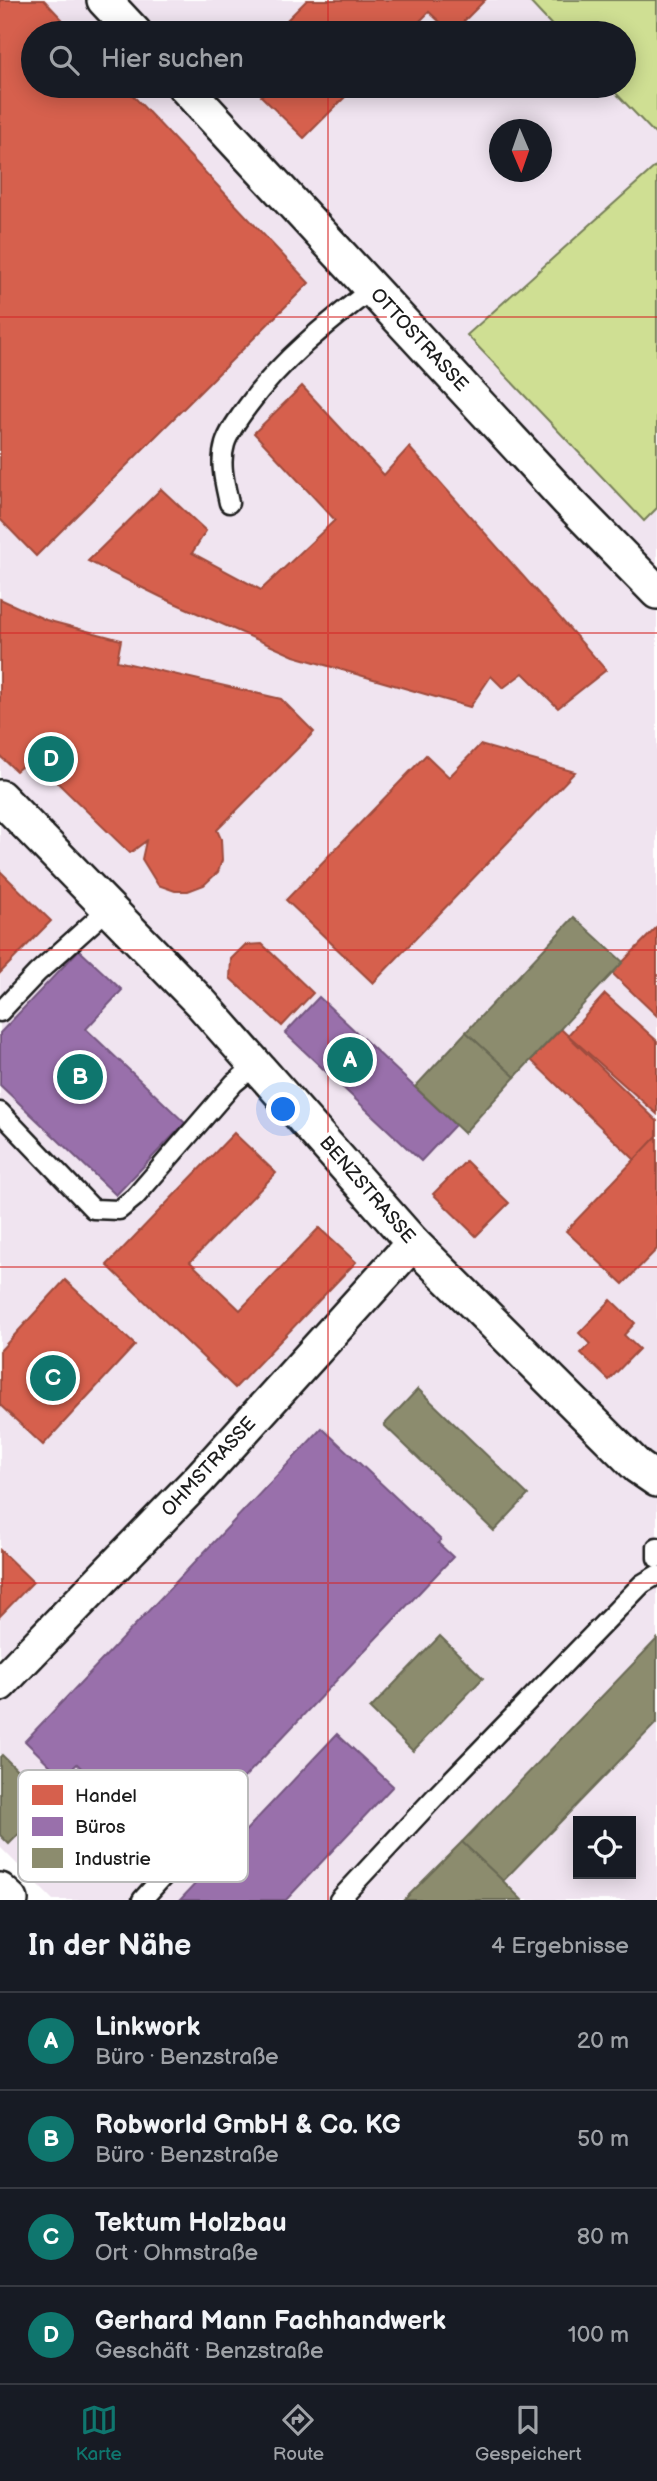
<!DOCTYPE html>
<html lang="de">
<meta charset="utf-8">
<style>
body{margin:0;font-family:"Balsamiq Sans",sans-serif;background:#242831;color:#f1f3f6}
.controls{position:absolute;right:21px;bottom:21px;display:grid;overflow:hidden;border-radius:0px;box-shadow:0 4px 18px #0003}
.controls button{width:63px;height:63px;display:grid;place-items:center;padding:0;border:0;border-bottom:2px solid #363941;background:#171b24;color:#f1f3f6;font:35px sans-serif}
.compass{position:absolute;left:489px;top:119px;width:63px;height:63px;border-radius:50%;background:#171b24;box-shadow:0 4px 18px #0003;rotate:178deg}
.you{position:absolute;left:284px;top:1110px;width:24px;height:24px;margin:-18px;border:5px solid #fff;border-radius:50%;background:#1a73e8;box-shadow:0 0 0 10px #1a73e833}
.badge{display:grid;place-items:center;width:46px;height:46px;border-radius:50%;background:#0f766e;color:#fff;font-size:23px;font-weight:700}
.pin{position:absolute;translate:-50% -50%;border:4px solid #fff;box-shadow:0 2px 7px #0006}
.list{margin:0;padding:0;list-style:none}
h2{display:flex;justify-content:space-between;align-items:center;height:91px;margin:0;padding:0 28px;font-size:30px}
h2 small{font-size:23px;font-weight:400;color:#9ea1a6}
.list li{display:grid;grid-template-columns:46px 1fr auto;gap:21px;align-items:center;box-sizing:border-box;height:98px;padding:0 28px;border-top:2px solid #363941}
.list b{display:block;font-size:26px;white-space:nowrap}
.list p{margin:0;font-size:23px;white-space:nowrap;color:#9ea1a6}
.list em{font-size:23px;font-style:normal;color:#9ea1a6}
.icon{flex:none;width:38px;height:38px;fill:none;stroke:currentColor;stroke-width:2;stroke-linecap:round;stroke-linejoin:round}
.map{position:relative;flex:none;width:657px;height:1900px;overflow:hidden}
.search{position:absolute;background:#171b24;box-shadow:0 4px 18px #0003;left:21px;right:21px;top:21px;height:77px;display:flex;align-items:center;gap:18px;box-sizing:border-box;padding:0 24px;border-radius:38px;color:#9ea1a6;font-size:26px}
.sheet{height:483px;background:#171b24}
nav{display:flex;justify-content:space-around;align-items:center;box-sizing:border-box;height:98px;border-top:2px solid #363941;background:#171b24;font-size:19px;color:#9ea1a6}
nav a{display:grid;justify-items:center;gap:4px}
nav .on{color:#0f766e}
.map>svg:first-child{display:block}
.built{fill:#f0e4f0;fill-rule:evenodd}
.green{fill:#cfdf93;stroke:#767e58;stroke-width:2}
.shops{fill:#d6604d;stroke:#9e4c3e;stroke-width:2}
.offices{fill:#9970ab;stroke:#745780;stroke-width:2}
.industry{fill:#8c8c6e;stroke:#6a6a55;stroke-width:2}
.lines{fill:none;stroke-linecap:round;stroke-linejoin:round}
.service-casing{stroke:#1c1c1c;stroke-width:23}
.minor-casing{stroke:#1c1c1c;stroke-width:38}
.service{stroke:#fff;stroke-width:18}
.minor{stroke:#fff;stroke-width:33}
.grid{fill:none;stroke:#d62828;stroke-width:2;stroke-opacity:0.55}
.labels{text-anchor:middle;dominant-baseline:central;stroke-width:7;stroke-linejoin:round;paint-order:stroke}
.street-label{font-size:19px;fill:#1c1c1c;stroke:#fff}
.key{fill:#fff;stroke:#bbb;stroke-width:2}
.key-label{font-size:19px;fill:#1c1c1c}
</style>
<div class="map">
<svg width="657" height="1900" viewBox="0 0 657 1900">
<rect width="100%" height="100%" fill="#fff"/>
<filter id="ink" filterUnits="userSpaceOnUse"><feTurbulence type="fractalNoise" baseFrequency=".0143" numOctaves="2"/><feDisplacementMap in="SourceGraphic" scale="14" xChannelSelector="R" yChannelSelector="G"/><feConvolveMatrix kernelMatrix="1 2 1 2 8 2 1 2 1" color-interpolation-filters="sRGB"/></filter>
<g filter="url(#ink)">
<path class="built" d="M0,0H528L559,33H33V86H609L657,136V165L467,335L644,520L657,508V1900H53L0,1847ZM500,130H542V172H500ZM578,1821H631V1874H578Z"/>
<g class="green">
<path d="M528,0H657V136L609,86H624V33H559Z"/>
<path d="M657,165V508L644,521L467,335Z"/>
</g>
<g class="shops">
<path d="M0,0H44L75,33H33V86H124L309,283L36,556L0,519Z"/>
<path d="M307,0H485L452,33L429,12L408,33H274Z"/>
<path d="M272,86H356L304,138L261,96Z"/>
<path d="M302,386L384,475L409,447L606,670L558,708L523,673L503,688L491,676L470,707L294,656L161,597L88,561L161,489L206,531L192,553L261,590L335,520L254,433Z"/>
<path d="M0,599L46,620L121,640L117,661L281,699L314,732L217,830L221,839L222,860L218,872L204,885L188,891H175L158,885L142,859L146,841L130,853L32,758L16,771L0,756Z"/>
<path d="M480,745L575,772L373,983L286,900L426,755L449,777Z"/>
<path d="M0,871L51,921L0,973Z"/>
<path d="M657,927V1016L612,973Z"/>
<path d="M262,944L313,993L282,1026L230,978L231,959L245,945Z"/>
<path d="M605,994L657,1041V1114L568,1035Z"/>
<path d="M561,1029L657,1121V1136L635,1160L531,1060Z"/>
<path d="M234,1133L276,1173L190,1262L240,1310L319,1228L356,1262L235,1388L107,1265Z"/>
<path d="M657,1136V1249L623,1284L566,1231Z"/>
<path d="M466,1161L509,1203L476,1236L433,1194Z"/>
<path d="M65,1280L135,1345L43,1445L0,1405V1351Z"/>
<path d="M611,1300L635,1323L624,1335L639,1349L609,1380L581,1353L590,1344L579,1333Z"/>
<path d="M0,1550L33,1582L0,1616Z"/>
</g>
<g class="offices">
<path d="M79,950L122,990L86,1029L185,1123L116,1195L0,1085V1033Z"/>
<path d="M319,997L455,1125L421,1161L285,1033Z"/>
<path d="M322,1428L441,1540L438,1543L453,1557L187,1838L169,1822L154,1837L145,1828L112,1862L72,1824L104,1790L77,1764L63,1778L25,1741Z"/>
<path d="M337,1734L393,1786L286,1900H180Z"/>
</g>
<g class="industry">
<path d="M574,917L623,962L515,1077L466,1032Z"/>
<path d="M466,1032L515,1077L464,1133L415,1087Z"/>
<path d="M418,1389L528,1495L494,1531L384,1425Z"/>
<path d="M440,1636L483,1678L413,1751L370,1709Z"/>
<path d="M657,1639V1722L503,1881L462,1842Z"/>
<path d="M2,1755L50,1802L9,1844L0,1835V1757Z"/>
<path d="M462,1842L503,1881L522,1900H404Z"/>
</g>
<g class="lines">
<g class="service-casing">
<g id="service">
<path d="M229,503C225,484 219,464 225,444C229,431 239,418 247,407C281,360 326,324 372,289"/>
<path d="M0,1012L37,973L109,908"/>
<path d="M0,1112L93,1209L119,1210L135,1197L234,1083L256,1065"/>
<path d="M657,1547V1558"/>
<path d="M142,1900L177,1861"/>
<path d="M339,1900L436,1796L642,1584L657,1575"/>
</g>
</g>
<g class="minor-casing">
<g id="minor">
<path d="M104,0L135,33"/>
<path d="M184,86L569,502L657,592"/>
<path d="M0,797L201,1003L413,1243L638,1467L657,1480"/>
<path d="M0,1684L200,1478L413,1243"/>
<path d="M0,1890L11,1900"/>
</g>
</g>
<use href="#service" class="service"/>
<use href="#minor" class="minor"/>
</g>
</g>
<path class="grid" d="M328,0V33M328,86V1900M0,317H657M0,633H657M0,950H657M0,1267H657M0,1583H657"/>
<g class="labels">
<g class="street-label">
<text transform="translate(419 340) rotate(47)">OTTOSTRASSE</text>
<text transform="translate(367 1190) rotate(49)">BENZSTRASSE</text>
<text transform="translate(209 1467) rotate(-47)">OHMSTRASSE</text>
</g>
</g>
<rect x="18" y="1770" width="230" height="112" rx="10" class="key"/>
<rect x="32" y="1785" width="31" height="20" fill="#d6604d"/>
<rect x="32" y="1817" width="31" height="19" fill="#9970ab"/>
<rect x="32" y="1848" width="31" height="20" fill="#8c8c6e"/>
<g class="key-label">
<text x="75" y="1802">Handel</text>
<text x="75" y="1833">Büros</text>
<text x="75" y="1865">Industrie</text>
</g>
</svg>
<div class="controls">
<button><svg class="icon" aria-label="locate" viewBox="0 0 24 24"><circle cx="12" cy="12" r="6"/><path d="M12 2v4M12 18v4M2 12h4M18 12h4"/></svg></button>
</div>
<svg class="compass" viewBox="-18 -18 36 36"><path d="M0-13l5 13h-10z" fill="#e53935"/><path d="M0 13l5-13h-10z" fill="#9ea1a6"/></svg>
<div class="you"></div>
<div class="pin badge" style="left:350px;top:1060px">A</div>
<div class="pin badge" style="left:80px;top:1077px">B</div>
<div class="pin badge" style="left:53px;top:1378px">C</div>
<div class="pin badge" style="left:51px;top:759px">D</div>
<div class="search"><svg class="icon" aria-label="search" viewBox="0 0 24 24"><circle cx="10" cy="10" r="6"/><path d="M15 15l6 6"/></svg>Hier suchen</div>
</div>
<section class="sheet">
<h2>In der Nähe<small>4 Ergebnisse</small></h2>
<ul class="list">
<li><span class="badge">A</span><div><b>Linkwork</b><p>Büro · Benzstraße</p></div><em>20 m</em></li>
<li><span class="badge">B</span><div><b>Robworld GmbH &amp; Co. KG</b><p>Büro · Benzstraße</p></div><em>50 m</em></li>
<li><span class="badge">C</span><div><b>Tektum Holzbau</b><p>Ort · Ohmstraße</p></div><em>80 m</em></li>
<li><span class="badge">D</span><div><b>Gerhard Mann Fachhandwerk</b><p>Geschäft · Benzstraße</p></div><em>100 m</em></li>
</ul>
</section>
<nav>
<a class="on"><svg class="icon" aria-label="map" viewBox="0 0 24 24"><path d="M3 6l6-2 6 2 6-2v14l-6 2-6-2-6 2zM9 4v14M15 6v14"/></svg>Karte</a>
<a><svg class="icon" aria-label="directions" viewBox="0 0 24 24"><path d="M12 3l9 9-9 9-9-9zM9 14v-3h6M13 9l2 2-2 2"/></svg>Route</a>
<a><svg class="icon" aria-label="saved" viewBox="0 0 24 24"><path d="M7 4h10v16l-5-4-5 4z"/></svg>Gespeichert</a>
</nav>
